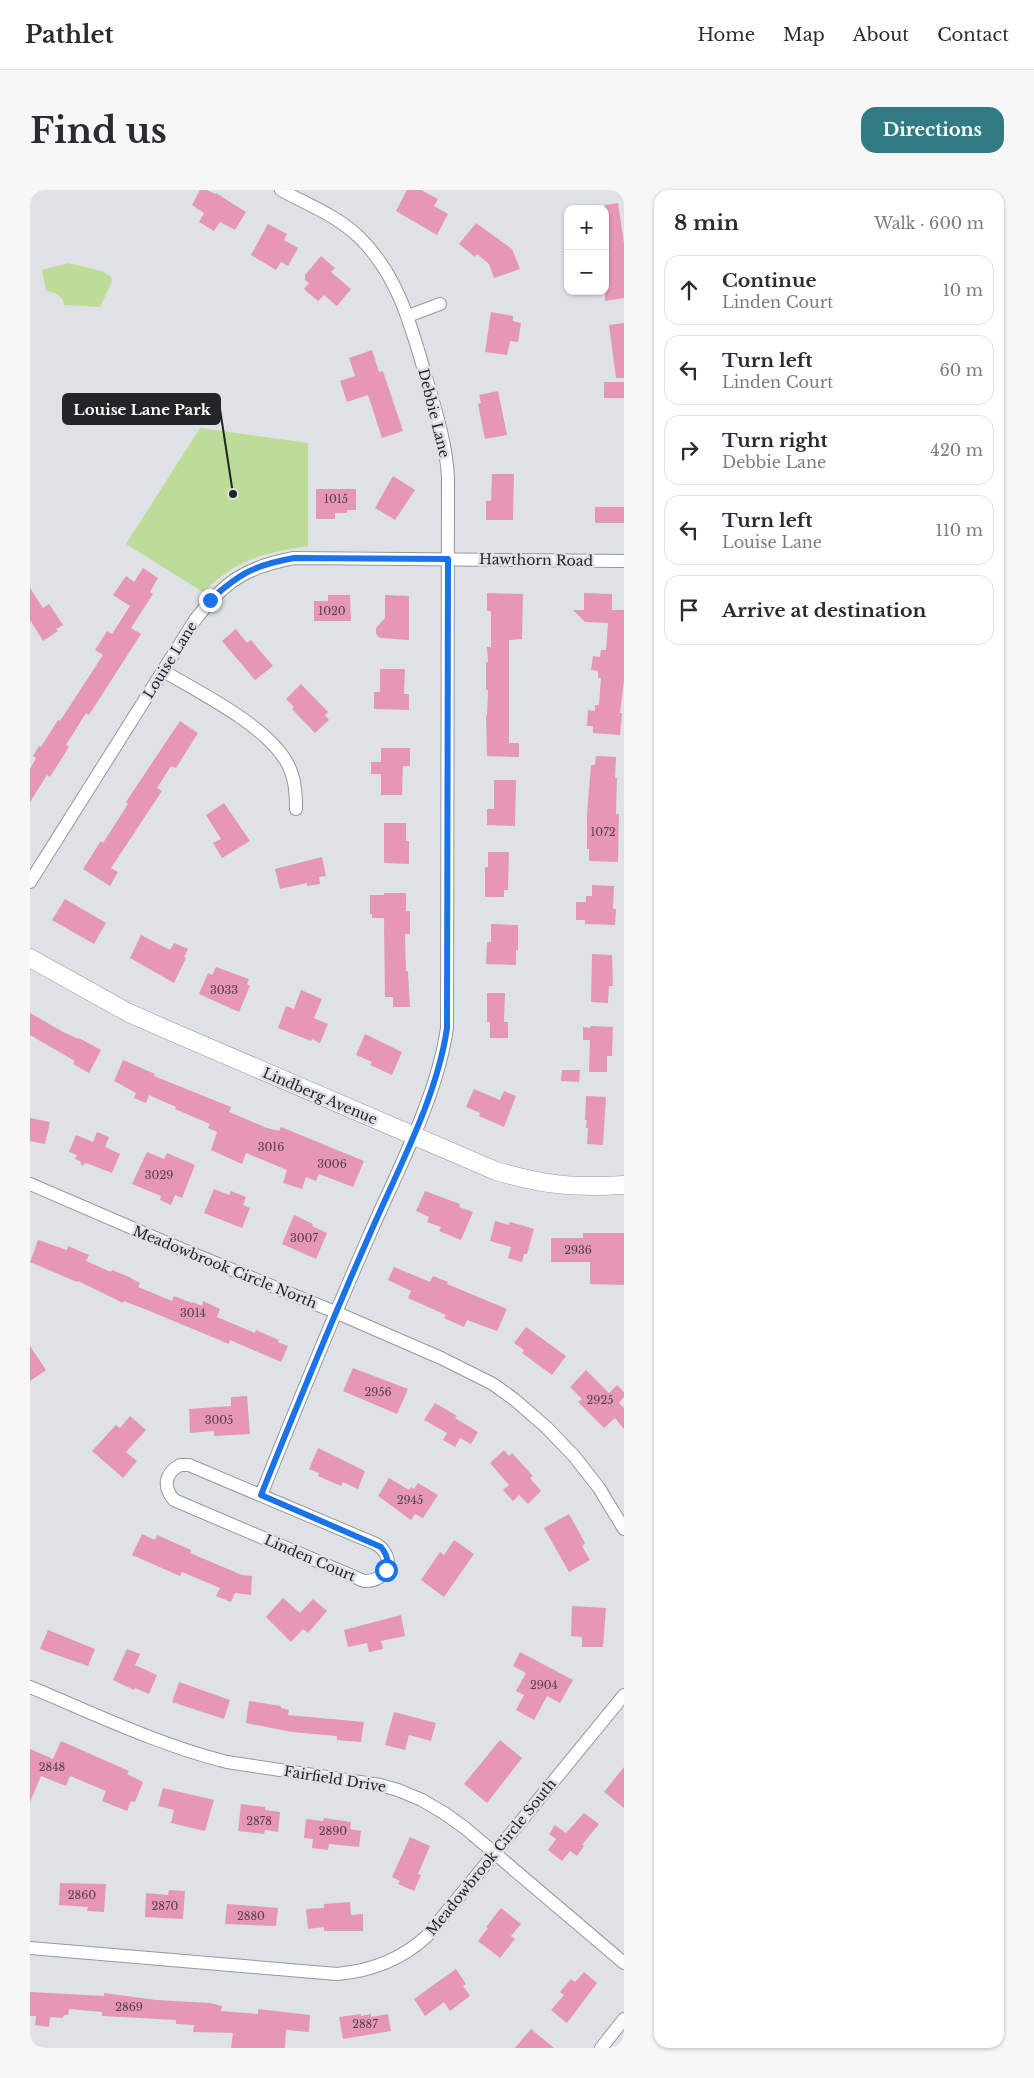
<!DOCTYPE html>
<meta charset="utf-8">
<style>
body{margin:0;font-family:"Libre Baskerville",serif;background:#f7f7f7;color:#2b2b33}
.controls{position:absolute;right:15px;top:15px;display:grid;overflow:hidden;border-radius:10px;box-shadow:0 1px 4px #0004}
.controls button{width:45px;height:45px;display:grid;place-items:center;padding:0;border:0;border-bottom:1px solid #e1e1e2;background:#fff;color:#2b2b33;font:25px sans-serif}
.stop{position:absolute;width:15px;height:15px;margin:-11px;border:4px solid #1a73e8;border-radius:50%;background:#fff}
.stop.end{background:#1a73e8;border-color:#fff;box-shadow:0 1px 5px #0008}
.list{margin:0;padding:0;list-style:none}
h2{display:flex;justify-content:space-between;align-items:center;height:65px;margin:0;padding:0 20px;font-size:21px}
h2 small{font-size:16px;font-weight:400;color:#7c7c81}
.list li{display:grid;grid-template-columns:32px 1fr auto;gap:15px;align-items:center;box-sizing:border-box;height:70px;margin:0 10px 10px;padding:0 10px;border:1px solid #e1e1e2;border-radius:15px}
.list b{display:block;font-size:19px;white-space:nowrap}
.list p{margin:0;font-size:16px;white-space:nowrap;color:#7c7c81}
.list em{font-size:16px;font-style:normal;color:#7c7c81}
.icon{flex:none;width:28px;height:28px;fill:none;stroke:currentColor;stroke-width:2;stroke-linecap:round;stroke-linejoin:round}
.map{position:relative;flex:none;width:594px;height:1858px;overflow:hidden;border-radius:15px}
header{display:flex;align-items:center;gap:30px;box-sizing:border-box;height:70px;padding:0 25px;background:#fff;border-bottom:1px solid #e1e1e2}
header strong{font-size:24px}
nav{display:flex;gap:28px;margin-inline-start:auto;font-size:18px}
.intro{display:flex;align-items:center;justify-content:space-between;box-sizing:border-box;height:120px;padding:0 30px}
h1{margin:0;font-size:35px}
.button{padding:12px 22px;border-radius:15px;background:#337b82;color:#fff;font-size:18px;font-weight:700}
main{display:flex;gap:30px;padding:0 30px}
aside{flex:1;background:#fff;border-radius:15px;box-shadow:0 1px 4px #0004}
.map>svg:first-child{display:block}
.green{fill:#bddc98}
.building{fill:#e696b6}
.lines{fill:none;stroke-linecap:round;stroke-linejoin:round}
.street-casing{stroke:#94989c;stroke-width:14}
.secondary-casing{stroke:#94989c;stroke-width:19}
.street{stroke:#fff;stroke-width:12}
.secondary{stroke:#fff;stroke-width:18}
.route{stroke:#1a73e8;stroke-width:6}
.labels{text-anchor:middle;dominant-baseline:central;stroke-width:5;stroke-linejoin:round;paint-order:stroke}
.number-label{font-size:11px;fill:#54414b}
.street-label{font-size:14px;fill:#242527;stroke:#dee2e7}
.leader{fill:none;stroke:#242527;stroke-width:2}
.callout-dot{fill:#242527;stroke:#dee2e7;stroke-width:2}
.callout{fill:#242527;stroke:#242527;stroke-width:2}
.callout-label{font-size:15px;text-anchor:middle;font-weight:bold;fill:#fff}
</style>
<header>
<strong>Pathlet</strong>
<nav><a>Home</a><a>Map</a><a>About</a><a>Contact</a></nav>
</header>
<div class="intro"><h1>Find us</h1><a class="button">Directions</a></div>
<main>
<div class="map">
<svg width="594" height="1858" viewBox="0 0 594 1858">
<rect width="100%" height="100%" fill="#dee2e7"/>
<g class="green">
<path d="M38,73L72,81L81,87L82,92L70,117L34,115C33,105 25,102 16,101L12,80Z"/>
<path d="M170,238L278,253V356C230,364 210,368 173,402L96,354Z"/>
</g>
<g class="building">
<path d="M170,0H177L185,4L186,3L216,22L205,40L190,32L184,41L169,32L174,23L162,15Z"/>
<path d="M377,0H391L408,9L404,16L418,24L407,45L366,21Z"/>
<path d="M588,13L594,53V108L575,111V15Z"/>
<path d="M446,33L482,59L490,79L464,88L459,74L447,64L445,67L429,54Z"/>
<path d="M238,34L257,44L254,50L268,58L258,76L251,72L246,80L221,65Z"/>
<path d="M291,66L305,78L301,82L321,99L307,116L294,105L288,111L274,99L279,93L275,90V85Z"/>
<path d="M461,122L483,126V131L491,133L488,152L480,151L477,165L455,162Z"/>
<path d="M594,133V188H586L579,135Z"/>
<path d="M342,160L349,182L353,181L373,241L352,248L338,205L317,212L310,191L325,186L319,168Z"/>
<rect x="574" y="192" width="20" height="16"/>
<path d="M468,201L477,245L455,249L448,214L451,213L449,205Z"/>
<path d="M462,284H484L483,330H456V311H461Z"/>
<path d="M363,286L385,300L365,330L345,318Z"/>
<path d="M286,299H326V320H317V323H305V329H286Z"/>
<rect x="565" y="317" width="29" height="16"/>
<path d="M113,378L128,388L120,402L123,404L101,438L111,444L59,525L56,523L36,555L39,557L20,587L17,585L0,612V579L6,568L3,566L9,556L11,557L28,530L30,531L73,465L65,460L77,441L82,444L100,416L83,405L96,386L104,392Z"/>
<path d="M0,398L13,418L19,414L33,435L26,439L28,441L13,451L0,430Z"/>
<path d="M457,403L493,404L492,449L479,450V553H489V567L457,566L456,525L457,526L458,500H456V472H458L457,457H461V421H457Z"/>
<path d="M554,403L582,404V420H594V490L590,523H592L590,545L563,543V536H557L558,520L565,521V515H569L571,488H568V481L561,480L563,466L570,467L571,460H576L578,433L555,432L543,420H554Z"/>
<path d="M298,405H320L321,431H284V411H298Z"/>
<path d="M355,405L379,406V450L350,448L346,444V438L355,428Z"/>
<path d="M206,439L217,453L221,450L243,476L225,490L192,451Z"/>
<path d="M350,479H375L374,504H379V520L344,519V502H350Z"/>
<path d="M271,494L298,522L295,525L299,530L285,543L262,519L264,517L256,509Z"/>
<path d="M150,531L168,543L146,578L141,576L127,598L132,601L81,678L88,682L80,696L53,679L71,651L73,653L98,614L96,612Z"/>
<path d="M351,558H380V576H373L372,605H351V584H341V572H351Z"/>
<path d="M566,566L586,567L585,588H587L586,624H589L588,672L559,671V659H557V624L561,575H565Z"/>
<path d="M464,590H486L485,636L457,635V619H464Z"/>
<path d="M194,613L220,651L192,668L183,653L191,649L176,625Z"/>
<path d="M354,633H376V651H379V674L354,673Z"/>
<path d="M458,662H479L478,700H474V707H455V677H458Z"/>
<path d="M292,667L296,686L289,687L290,694L277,696V693L250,699L245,679Z"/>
<path d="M562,695L584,696L583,719H586L585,735L555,734V730H546V712H556V706H562Z"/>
<path d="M354,703H376V721H380V744H375L376,781H378L380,817H363V807H355L354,728H342V724H340V705H354Z"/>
<path d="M35,709L76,733L64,754L22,730Z"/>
<path d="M461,734L488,735V760H486V775L456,774L457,752H461Z"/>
<path d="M111,745L140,760L144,753L158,759L154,767L156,768L144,793L100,768Z"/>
<path d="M562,764L582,765L583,796H579L578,813L561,812Z"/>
<path d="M186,777L219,789L217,794L220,796L209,822L169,804L178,783L182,785Z"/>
<path d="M271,800L292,809L284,828L298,834L290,853L282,849L281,851L248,838L256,816L264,819Z"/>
<path d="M457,803H475L474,832H478V848H460V832H457Z"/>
<path d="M0,823L35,843L49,849V848L71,860L59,883L43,874L45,871L0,845Z"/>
<path d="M561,836L583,837L582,866H577V882H559L560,850H553V837L560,838Z"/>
<path d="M335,844L372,862L362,885L340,875L342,872L326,865Z"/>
<path d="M93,870L125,884L124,886L201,917L199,922L237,938L249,941L251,937L334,971L323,997L289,984L286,991L276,987L272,999L253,993L257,980L216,963L212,974L181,960L187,942L178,938L180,934L145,919L146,917L119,905L116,913L104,908L106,903L84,891Z"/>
<path d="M532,880H550L549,892L531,891Z"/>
<path d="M444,899L470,910L474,901L486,906L474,937L449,926L450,923L436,917Z"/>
<path d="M556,906L576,907L573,955L557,954L558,938H556L557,930H555Z"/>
<path d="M0,928L20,932L15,954L0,951Z"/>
<path d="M67,942L79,947L75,957L90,964L82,983L56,973L52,976L50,971L45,969L47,965L39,962L46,945L63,952Z"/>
<path d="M117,962L134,969L137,963L165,975L152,1008L145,1005L141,1015L130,1010L131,1006L102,994Z"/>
<path d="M184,999L199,1005L201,1001L216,1007L213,1015L220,1018L212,1038L174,1023Z"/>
<path d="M395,1001L430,1014L429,1017L443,1022L431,1050L409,1041L411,1037L397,1032L399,1027L386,1021Z"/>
<path d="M264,1025L283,1034L282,1036L297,1043L286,1069L252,1054Z"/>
<path d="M465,1031L479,1035L480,1032L504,1039L497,1064H494L492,1072L478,1068L481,1057L460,1051Z"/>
<path d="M553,1043H594V1095L560,1094V1072H521V1048H553Z"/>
<path d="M8,1050L37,1060L38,1056L59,1065L56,1071L81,1082L82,1080L99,1087L110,1093L108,1097L142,1111L144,1106L162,1113L163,1112L172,1116L173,1111L190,1119L187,1127L225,1143L226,1140L249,1150L248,1152L258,1156L251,1172L200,1150L199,1154L117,1120L94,1111L93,1113L48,1091L47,1092L0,1072Z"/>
<path d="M364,1077L400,1092L403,1086L418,1092L417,1094L477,1119L467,1141L437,1130L434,1137L414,1128L416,1125L378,1108L381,1101L358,1090Z"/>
<path d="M496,1137L536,1166L522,1185L492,1163L494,1160L484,1153Z"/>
<path d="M0,1156L16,1180L0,1191Z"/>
<path d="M323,1178L378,1199L367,1224L313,1201Z"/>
<path d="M556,1180L579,1203L587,1195L594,1202V1207L589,1213L594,1218V1239L585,1228L574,1238L548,1212L552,1209L540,1197Z"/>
<path d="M217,1206L220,1244L184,1246V1241L160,1243L159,1219L201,1216V1207Z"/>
<path d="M405,1213L427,1226L425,1228L448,1242L441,1254L430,1248L425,1257L413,1250L417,1243L394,1230Z"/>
<path d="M100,1226L116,1240L96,1262L107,1271L93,1288L62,1261L86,1235L90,1238Z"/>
<path d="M288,1258L335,1281L328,1299L313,1292L311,1296L288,1286L289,1283L279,1279Z"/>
<path d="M474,1260L479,1266L482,1263L503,1286L500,1288L511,1301L498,1314L489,1305L483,1311L473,1300L479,1295L460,1273Z"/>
<path d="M359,1288L379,1300L381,1297L384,1299L388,1293L408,1305L393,1328L385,1324L381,1330L348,1306Z"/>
<path d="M539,1324L555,1353L552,1356L560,1370L539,1382L514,1338Z"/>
<path d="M112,1344L125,1350L127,1345L161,1360L160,1363L212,1385L222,1386L221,1405L205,1403L201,1412L186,1406L190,1398L152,1382L150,1386L102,1365Z"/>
<path d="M424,1350L444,1364L414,1407L391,1390L410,1362L414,1365Z"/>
<path d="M253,1408L270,1423L283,1409L297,1421L278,1443L273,1439L261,1452L236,1427Z"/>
<path d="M542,1416L576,1418L573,1457H552V1447L541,1446Z"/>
<path d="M371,1425L375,1446L351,1451L353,1459L339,1462L337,1453L318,1457L314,1440Z"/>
<path d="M18,1440L65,1459L58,1476L10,1459Z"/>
<path d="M97,1459L110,1464L105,1475L127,1485L119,1504L105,1498L104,1500L83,1490Z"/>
<path d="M490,1462L543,1490L530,1513L517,1506L504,1530L486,1520L494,1505L486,1501L496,1483L483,1476Z"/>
<path d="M149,1492L200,1510L194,1529L142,1512Z"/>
<path d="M219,1511L251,1516V1518L259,1520L258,1525L334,1532L331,1552L307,1550V1546L262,1542L216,1533Z"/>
<path d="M364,1522L406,1533L401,1551L379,1545L375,1560L355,1555Z"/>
<path d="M470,1550L492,1568L457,1613L434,1594Z"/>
<path d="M31,1551L99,1581L97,1584L113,1592L105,1612L101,1611L97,1621L72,1611L76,1601L40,1586L36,1596L11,1586L0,1612V1559L23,1569Z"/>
<path d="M594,1577V1618L574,1602Z"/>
<path d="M133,1598L184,1610L175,1641L141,1633L144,1620L128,1616Z"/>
<path d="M211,1614L235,1617V1620L250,1622L248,1642L235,1640L234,1644L208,1641Z"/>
<path d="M554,1623L569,1634L552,1655L554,1656L547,1666L540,1661L532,1671L518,1660L526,1649L519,1644L525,1635L536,1643Z"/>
<path d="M294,1628L321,1632L320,1639L331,1641L329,1657L299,1654L298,1660L282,1658L283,1649L274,1648L276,1629L293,1631Z"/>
<path d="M380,1647L400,1656L388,1684L391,1685L384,1701L368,1694L370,1691L362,1687Z"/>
<path d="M30,1693L76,1694L74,1722L57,1721L58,1717L29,1715Z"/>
<path d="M139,1700L155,1701L153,1729L115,1727L116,1703L138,1705Z"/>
<path d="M320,1712L321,1725L333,1724V1741H294V1737L278,1739L276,1719L294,1718V1714Z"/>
<path d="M197,1714L248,1718L246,1736L195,1734Z"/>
<path d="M471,1718L491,1734L481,1746L485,1749L470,1768L448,1751L458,1738L456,1737Z"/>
<path d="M426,1779L436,1794L433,1796L440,1806L420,1821L414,1812L395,1826L384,1809Z"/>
<path d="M554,1782L567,1793L537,1833L521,1820L534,1805L530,1802L541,1789L545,1792Z"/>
<path d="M0,1802L74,1806V1803L126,1810L180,1813L192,1816L191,1821L228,1824V1819L280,1825L279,1842L256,1840L255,1858H201L203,1843L163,1842L164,1835L146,1834V1830L72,1826V1822L39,1819L38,1825H34L33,1828L20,1827L19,1837L5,1835L6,1826H0Z"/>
<path d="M331,1824V1826L341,1824V1827L358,1824L361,1841L313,1849L309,1827Z"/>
<path d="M501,1839L524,1858H485Z"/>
</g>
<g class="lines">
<g class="street-casing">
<g id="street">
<path d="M378,126L410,114"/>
<path d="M133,481C169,502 235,535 256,571C265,586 266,602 266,619"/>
<path d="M0,692L165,430C195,391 216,377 264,368L594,371"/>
<path d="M0,994L144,1056L305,1122L411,1168L463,1194L485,1210L516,1237L544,1266L569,1298L594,1339"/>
<path d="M150,1275H159L346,1354C367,1367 358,1392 334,1391L144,1310C133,1297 134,1284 150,1275Z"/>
<path d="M231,1305C266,1218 301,1132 339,1046C367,981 407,908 417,838L418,287C416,254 407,225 398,194C382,140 370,87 329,47C306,25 278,15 251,0"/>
<path d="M0,1497C65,1524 129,1555 197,1572L350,1595L368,1600L392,1610L414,1623L435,1638L594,1773"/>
<path d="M0,1758L307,1784C342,1781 371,1770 397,1746L594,1505"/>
<path d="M571,1858L594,1829"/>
</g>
</g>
<g class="secondary-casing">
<path id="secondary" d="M0,768L99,823L133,838L466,981C514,995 544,998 594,995"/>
</g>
<use href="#street" class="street"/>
<use href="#secondary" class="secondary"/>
</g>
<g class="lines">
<path class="route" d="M180,410C210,383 225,375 264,368L418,369L417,838C407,908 367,981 339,1046C301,1132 266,1218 231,1305L351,1357C357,1365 359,1371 356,1380"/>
</g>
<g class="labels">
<g class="number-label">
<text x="306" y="309">1015</text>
<text x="302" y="421">1020</text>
<text x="573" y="642">1072</text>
<text x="194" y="800">3033</text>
<text x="241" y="957">3016</text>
<text x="302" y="974">3006</text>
<text x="129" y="985">3029</text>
<text x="274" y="1048">3007</text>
<text x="548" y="1060">2936</text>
<text x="163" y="1123">3014</text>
<text x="348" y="1202">2956</text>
<text x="570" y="1210">2925</text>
<text x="189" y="1230">3005</text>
<text x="380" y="1310">2945</text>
<text x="514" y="1495">2904</text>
<text x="22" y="1577">2848</text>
<text x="229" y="1631">2878</text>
<text x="303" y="1641">2890</text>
<text x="52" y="1705">2860</text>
<text x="135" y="1716">2870</text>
<text x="221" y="1726">2880</text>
<text x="99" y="1817">2869</text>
<text x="335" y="1834">2887</text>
</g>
<g class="street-label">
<text transform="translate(404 223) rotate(76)">Debbie Lane</text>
<text transform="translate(506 370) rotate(1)">Hawthorn Road</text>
<text transform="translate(140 470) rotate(-58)">Louise Lane</text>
<text transform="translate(290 906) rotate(23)">Lindberg Avenue</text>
<text transform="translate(195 1077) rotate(22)">Meadowbrook Circle North</text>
<text transform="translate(280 1368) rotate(23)">Linden Court</text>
<text transform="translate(305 1589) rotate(9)">Fairfield Drive</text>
<text transform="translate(461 1667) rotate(-51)">Meadowbrook Circle South</text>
</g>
</g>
<path class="leader" d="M203 304L190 219"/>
<circle class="callout-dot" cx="203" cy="304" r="5"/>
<rect class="callout" x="33" y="204" width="157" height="30" rx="5"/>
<g class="callout-label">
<text x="112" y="225">Louise Lane Park</text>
</g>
</svg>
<div class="controls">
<button>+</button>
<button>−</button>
</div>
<div class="stop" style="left:356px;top:1380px"></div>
<div class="stop end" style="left:180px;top:410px"></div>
</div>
<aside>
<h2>8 min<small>Walk · 600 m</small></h2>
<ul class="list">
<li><svg class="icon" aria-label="ahead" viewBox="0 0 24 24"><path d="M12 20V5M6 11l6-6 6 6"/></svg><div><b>Continue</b><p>Linden Court</p></div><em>10 m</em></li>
<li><svg class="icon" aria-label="left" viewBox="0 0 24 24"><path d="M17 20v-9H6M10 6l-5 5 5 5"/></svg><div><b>Turn left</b><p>Linden Court</p></div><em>60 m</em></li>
<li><svg class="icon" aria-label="right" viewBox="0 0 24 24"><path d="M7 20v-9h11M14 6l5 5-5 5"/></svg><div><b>Turn right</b><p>Debbie Lane</p></div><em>420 m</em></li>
<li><svg class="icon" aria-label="left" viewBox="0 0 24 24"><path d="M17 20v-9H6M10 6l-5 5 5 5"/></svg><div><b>Turn left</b><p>Louise Lane</p></div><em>110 m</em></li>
<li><svg class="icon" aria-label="arrive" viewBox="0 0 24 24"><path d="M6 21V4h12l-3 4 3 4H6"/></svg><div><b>Arrive at destination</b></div></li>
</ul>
</aside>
</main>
